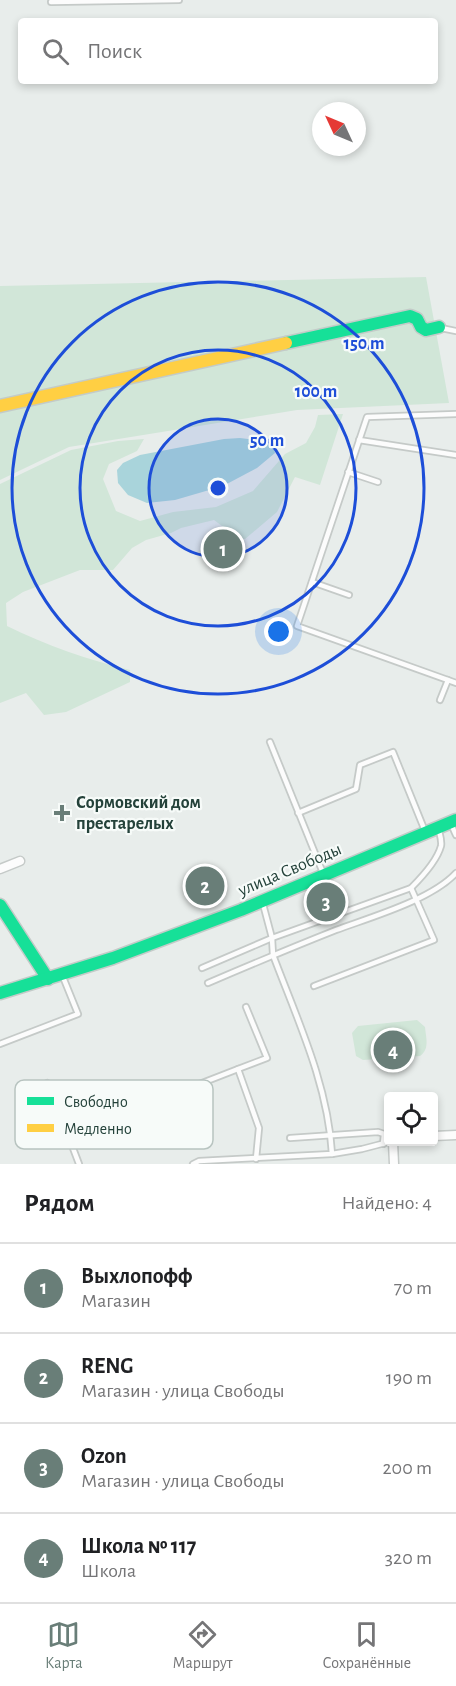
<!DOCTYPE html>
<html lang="ru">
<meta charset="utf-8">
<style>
body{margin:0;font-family:"Alegreya Sans",sans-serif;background:#f2f2f2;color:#202124}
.controls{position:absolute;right:18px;bottom:18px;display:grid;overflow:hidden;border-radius:6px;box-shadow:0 3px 9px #0003}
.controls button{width:54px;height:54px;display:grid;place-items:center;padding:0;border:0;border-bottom:2px solid #e0e0e0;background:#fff;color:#202124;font:30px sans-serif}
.compass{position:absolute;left:312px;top:102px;width:54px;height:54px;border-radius:50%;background:#fff;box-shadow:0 3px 9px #0003;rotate:314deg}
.you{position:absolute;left:279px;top:632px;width:21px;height:21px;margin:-15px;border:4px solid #fff;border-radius:50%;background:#1a73e8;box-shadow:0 0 0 9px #1a73e833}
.badge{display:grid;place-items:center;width:39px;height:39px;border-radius:50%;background:#697e78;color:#fff;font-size:20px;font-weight:700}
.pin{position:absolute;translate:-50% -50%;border:3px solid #fff;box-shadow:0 2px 6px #0006}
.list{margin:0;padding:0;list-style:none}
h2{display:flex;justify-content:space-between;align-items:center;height:78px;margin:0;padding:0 24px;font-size:26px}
h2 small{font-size:20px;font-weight:400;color:#757577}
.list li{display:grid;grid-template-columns:39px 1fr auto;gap:18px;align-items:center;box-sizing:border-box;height:90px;padding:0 24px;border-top:2px solid #e0e0e0}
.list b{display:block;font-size:22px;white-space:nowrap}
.list p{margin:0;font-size:20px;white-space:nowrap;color:#757577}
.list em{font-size:20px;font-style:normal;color:#757577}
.icon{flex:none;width:33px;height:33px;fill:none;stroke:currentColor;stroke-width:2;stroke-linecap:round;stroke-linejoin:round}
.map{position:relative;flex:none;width:456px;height:1164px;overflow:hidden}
.search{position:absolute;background:#fff;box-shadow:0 3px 9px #0003;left:18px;right:18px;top:18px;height:66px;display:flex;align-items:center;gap:15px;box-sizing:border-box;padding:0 21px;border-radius:6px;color:#757577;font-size:22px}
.sheet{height:438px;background:#fff}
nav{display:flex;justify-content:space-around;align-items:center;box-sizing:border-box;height:84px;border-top:2px solid #e0e0e0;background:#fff;font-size:16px;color:#757577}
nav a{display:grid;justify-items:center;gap:3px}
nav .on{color:#697e78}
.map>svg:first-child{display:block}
.green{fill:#d1e6d8}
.water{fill:#a9d4db}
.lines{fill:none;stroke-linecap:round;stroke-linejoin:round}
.lane-casing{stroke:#c5cac8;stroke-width:8}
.street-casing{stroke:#c5cac8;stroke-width:11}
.fast-casing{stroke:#c3cbc8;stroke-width:15}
.slow-casing{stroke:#c3cbc8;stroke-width:15}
.lane{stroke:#fcfcfc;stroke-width:4.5}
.street{stroke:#fcfcfc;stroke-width:8}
.fast{stroke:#16e098;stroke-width:12}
.slow{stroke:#ffcf43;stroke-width:12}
.ring{fill:none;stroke:#1d4ed8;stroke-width:3}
.poi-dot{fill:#697e78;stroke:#f7fbf9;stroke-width:2}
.labels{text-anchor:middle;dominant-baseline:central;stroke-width:4.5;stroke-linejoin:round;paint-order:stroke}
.poi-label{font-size:18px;font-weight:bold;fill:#24423a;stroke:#f7fbf9;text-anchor:start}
.street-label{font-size:18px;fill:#24423a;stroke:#f7fbf9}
.key{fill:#f7fbf9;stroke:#b8c4c0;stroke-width:1.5}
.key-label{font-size:16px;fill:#24423a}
.centre{fill:#1d4ed8;stroke:#f7fbf9;stroke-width:3}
.ring-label{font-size:18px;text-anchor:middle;font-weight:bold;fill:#1d4ed8;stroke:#f7fbf9;stroke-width:4.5;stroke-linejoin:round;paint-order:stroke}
</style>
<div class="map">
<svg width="456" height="1164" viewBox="0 0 456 1164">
<rect width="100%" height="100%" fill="#e8edeb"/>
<g class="green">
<path d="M426,277L449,403L297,410L69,447L0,480V286Z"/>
<path d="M343,414L320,485L295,477L277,512L245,539L238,538L214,520L181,528L171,533L146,540L132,548L113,570H80L23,592L6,603L7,626C46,645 88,660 130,670V682L66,712L44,715L26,693L0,703V484L71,450L118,441L144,439L137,451L109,464L103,479L116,511L140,521L173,512L216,507L253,491L285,454L306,443L315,427L318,415Z"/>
<path d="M417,1020L425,1027C426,1038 430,1049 420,1056L363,1060L356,1056L352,1033L358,1026Z"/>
</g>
<path class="water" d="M240,438L273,442L275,453L257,468L223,486L175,500L147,503L128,495L118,483L117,470L123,463L140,455L224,439Z"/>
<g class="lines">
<g class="lane-casing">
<g id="lane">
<path d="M51,2L179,0"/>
<path d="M441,328L456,331"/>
<path d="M456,414L367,417L297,626L456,683"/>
<path d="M359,440L456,455"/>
<path d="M348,472L378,482"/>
<path d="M312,582L349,595"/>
<path d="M440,700L448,680"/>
<path d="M270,742L323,873"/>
<path d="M298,813L356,789L360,765L393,752L425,831"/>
<path d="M451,824L456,835"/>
<path d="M263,904L272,938L273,955C297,1019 328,1084 332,1154"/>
<path d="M202,968L272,938L411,888C422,877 437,861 441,846C442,841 440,835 439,831"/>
<path d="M208,983C250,965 293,947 336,930C371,917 431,900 456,873"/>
<path d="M314,986L434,940L411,888"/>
<path d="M246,1007L267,1058L238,1069L259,1128L256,1159"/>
<path d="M0,1044L78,1014L63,977"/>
<path d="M47,1083L68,1135"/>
<path d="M290,1138L378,1132L384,1134L383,1144"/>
<path d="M79,1164L68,1135L238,1069"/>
<path d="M193,1164L199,1161L332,1154L362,1149L389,1142"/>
</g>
</g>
<g class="street-casing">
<g id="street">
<path d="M0,869L20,861"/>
<path d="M434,1136L456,1135"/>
<path d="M393,1142L394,1164"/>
</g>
</g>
<g class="fast-casing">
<g id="fast">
<path d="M286,343L410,316L417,319L421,327L426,330L439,327"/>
<path d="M0,905L48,979"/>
<path d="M0,993L113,958L241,910L456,820"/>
</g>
</g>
<g class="slow-casing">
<path id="slow" d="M0,406L286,343"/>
</g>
<use href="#lane" class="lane"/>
<use href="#street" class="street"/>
<use href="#fast" class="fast"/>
<use href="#slow" class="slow"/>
</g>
<circle cx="218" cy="488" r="69" fill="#1d4ed8" fill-opacity=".12"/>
<g class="ring">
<circle cx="218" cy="488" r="69"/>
<circle cx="218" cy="488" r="138"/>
<circle cx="218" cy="488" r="206"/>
</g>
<path class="poi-dot" d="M59 804h6v6h6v6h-6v6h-6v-6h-6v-6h6z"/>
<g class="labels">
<g class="poi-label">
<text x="76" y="803">Сормовский дом<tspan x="76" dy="21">престарелых</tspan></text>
</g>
<g class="street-label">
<text transform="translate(290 870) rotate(-23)">улица Свободы</text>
</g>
</g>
<rect x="15" y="1080" width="198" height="69" rx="9" class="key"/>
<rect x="27" y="1097" width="27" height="8" fill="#16e098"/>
<rect x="27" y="1124" width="27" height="8" fill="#ffcf43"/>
<g class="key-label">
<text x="64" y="1107">Свободно</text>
<text x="64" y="1134">Медленно</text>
</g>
<circle cx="218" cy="488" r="9" class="centre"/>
<g class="ring-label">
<text x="364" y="349">150 m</text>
<text x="316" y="397">100 m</text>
<text x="267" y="446">50 m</text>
</g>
</svg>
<div class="controls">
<button><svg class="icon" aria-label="locate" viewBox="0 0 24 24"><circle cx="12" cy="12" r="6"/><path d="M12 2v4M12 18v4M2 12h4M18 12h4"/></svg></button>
</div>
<svg class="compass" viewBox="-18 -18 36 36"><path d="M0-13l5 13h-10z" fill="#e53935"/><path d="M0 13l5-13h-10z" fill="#757577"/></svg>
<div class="you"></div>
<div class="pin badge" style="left:223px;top:549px">1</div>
<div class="pin badge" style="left:205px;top:886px">2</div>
<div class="pin badge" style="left:326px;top:902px">3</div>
<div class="pin badge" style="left:393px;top:1050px">4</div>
<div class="search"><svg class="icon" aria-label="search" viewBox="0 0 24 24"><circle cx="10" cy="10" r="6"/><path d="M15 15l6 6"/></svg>Поиск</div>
</div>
<section class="sheet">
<h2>Рядом<small>Найдено: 4</small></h2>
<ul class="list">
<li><span class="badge">1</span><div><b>Выхлопофф</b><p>Магазин</p></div><em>70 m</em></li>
<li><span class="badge">2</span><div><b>RENG</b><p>Магазин · улица Свободы</p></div><em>190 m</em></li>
<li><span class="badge">3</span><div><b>Ozon</b><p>Магазин · улица Свободы</p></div><em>200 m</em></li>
<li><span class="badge">4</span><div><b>Школа № 117</b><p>Школа</p></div><em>320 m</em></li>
</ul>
</section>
<nav>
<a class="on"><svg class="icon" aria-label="map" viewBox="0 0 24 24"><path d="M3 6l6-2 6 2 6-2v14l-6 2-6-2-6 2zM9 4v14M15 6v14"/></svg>Карта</a>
<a><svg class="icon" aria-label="directions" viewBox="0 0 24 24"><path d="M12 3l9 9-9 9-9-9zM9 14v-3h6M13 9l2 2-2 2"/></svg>Маршрут</a>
<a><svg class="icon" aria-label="saved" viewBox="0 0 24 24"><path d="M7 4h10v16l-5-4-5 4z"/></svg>Сохранённые</a>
</nav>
